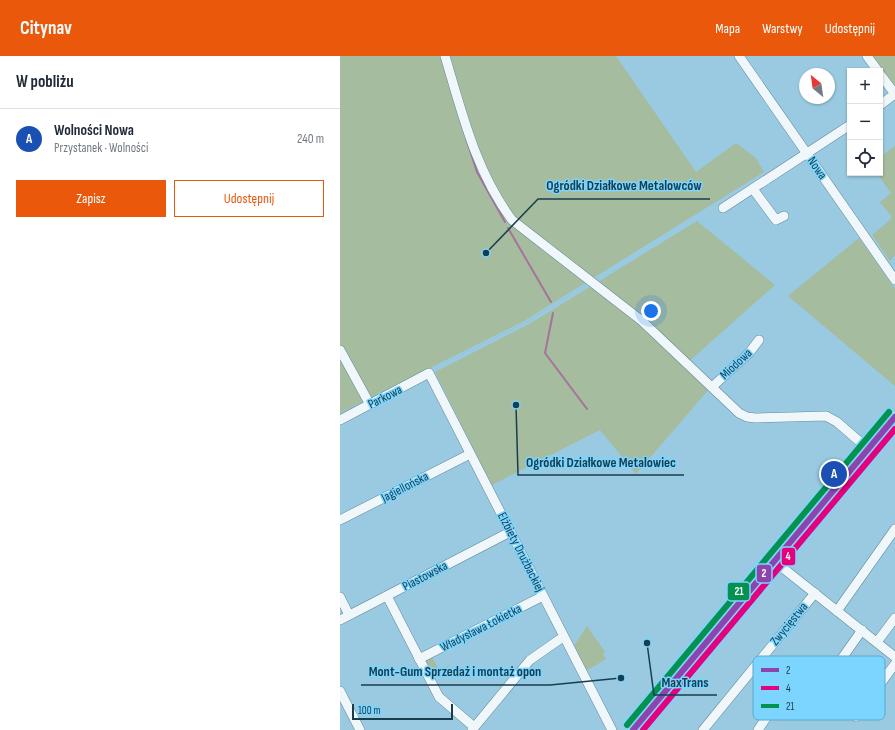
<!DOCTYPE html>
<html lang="pl">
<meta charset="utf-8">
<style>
body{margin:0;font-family:"Sofia Sans Condensed",sans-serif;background:#f2f2f3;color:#1f2937}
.controls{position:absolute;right:12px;top:12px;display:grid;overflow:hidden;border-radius:0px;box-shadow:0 1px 3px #0004}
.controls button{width:36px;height:36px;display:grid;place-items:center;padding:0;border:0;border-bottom:1px solid #e0e1e3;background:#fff;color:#1f2937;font:20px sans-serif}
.compass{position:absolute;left:459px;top:12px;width:36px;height:36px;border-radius:50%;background:#fff;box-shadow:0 1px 3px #0004;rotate:331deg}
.scale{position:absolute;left:12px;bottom:10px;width:101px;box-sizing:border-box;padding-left:4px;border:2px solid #173e4e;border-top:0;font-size:11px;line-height:14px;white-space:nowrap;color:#173e4e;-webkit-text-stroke:3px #7bd5ff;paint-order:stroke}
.you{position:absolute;left:311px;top:255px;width:14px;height:14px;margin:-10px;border:3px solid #fff;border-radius:50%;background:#1a73e8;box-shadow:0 0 0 6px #1a73e833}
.badge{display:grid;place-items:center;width:26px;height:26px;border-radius:50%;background:#ea580c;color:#fff;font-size:13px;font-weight:700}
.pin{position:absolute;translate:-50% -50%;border:2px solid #fff;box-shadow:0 1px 4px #0006}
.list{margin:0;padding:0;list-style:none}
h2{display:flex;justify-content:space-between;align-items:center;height:52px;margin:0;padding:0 16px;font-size:17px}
h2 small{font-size:13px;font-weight:400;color:#747a83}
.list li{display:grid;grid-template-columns:26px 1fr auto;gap:12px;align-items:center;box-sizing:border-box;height:60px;padding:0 16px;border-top:1px solid #e0e1e3}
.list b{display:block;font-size:15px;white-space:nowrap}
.list p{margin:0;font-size:13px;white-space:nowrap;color:#747a83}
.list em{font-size:13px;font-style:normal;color:#747a83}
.actions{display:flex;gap:8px;padding:12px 16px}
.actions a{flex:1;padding:9px 0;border:1px solid #ea580c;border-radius:0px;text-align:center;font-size:14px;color:#ea580c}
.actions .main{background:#ea580c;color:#fff}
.icon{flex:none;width:22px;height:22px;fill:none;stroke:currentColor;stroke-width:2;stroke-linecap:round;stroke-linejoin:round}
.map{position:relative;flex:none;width:555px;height:674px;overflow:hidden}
header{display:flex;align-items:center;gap:24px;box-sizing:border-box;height:56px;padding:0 20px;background:#ea580c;color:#fff}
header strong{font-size:19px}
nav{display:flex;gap:22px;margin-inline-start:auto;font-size:14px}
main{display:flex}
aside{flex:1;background:#fff}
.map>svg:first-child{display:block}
.green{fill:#a5bc9e}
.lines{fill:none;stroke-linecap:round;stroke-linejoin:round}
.stream{stroke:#a5739c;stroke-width:2}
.minor-casing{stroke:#65899a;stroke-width:10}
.major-casing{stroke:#9cadb4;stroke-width:12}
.minor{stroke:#f0f7fa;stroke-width:9}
.major{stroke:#e9eced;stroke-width:11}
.bus-1-casing{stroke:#7bd5ff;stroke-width:9}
.bus-2-casing{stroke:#7bd5ff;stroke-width:9}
.bus-3-casing{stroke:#7bd5ff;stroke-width:9}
.bus-1{stroke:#8e44ad;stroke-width:6}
.bus-2{stroke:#e5007d;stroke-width:6}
.bus-3{stroke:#059150;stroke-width:6}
.labels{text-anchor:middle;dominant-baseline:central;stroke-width:3;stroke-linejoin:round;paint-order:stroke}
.street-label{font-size:13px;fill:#173e4e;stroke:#7bd5ff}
.key{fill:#7bd5ff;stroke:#5da8ca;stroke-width:1}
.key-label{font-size:11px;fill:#173e4e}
.leader{fill:none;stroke:#173e4e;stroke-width:1.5}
.callout-dot{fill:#173e4e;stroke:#7bd5ff;stroke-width:1.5}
.callout-label{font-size:14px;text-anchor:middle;font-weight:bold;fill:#173e4e;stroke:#7bd5ff;stroke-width:3;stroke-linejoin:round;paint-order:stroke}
.line-badge{stroke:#7bd5ff;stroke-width:1.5}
.badge-label{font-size:11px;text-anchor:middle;font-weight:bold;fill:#fff}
</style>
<header>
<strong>Citynav</strong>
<nav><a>Mapa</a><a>Warstwy</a><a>Udostępnij</a></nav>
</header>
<main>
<aside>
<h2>W pobliżu<small></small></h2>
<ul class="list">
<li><span class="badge" style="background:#1a4fb4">A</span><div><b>Wolności Nowa</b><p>Przystanek · Wolności</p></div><em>240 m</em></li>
</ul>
<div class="actions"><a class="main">Zapisz</a><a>Udostępnij</a></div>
</aside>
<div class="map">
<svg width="555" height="674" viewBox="0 0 555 674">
<rect width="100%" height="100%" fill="#99cae1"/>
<g class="green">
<path d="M0,0H276L356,116L396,87L416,102L424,116L184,265L0,357Z"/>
<path d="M531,0H555V30L553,31Z"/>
<path d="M555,90V199L550,205L532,179L551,163V160L540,146L551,137L537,117H540V101Z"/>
<path d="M357,165L435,229L345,309L370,332L296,418L260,374L152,429L95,316L191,267Z"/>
<path d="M519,182L555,233V330L448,240Z"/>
<path d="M250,227L187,266L92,313L186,266Z"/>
<path d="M469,452L470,455L444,486L443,484Z"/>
<path d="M439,514L430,520L405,549L432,516Z"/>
<path d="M247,570L265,596L263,598L266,603L246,615L234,590Z"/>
<path d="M363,579L362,584L338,613L332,617Z"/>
<path d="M92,601L99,614L112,608L93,621L85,604Z"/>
</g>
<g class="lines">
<g class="stream">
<path d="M126,82L137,116L165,166"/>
<path d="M168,172L211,246"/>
<path d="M213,257L205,297L247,353"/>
</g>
<g class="minor-casing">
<g id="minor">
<path d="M105,0C122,57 136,116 172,164L302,265L399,357L407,361L416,362L486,360L497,366L528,393"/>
<path d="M399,0L555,224"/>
<path d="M527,0L538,15"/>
<path d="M540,18L555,38L540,49"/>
<path d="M413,133L436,164L444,160"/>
<path d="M383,152L510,69"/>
<path d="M0,294L28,345"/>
<path d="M372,331L409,297L419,284"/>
<path d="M0,364L89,317L272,674"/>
<path d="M0,464L130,398"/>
<path d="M434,505L555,601"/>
<path d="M47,540L99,641L134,671"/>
<path d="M0,541L9,559"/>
<path d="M497,555L555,473"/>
<path d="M0,564L170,476"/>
<path d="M537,586L555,562"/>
<path d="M79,603L203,540"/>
<path d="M481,632L522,574"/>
<path d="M0,635L20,674"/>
<path d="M516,661L555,608"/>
<path d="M132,674L190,604L223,581"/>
<path d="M363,674L475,537"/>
<path d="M418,674L458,614"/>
</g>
</g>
<g class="major-casing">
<path id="major" d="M293,674L555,361"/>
</g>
<use href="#minor" class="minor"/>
<use href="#major" class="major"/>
<g class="bus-1-casing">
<path id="bus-1" d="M293,674L555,361"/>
</g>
<g class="bus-2-casing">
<path id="bus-2" d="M303,674L555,373"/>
</g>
<g class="bus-3-casing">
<path id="bus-3" d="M287,669L549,356"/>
</g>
<use href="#bus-1" class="bus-1"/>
<use href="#bus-2" class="bus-2"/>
<use href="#bus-3" class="bus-3"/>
</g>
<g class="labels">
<g class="street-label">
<text transform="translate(477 112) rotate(56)">Nowa</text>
<text transform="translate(396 308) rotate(-43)">Miodowa</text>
<text transform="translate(45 341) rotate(-27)">Parkowa</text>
<text transform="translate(65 431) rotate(-27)">Jagiellońska</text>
<text transform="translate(181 496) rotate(63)">Elżbiety Drużbackiej</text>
<text transform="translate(85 520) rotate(-28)">Piastowska</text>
<text transform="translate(449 568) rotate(-51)">Zwycięstwa</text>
<text transform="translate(141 572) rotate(-27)">Władysława Łokietka</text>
</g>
</g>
<rect x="413" y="600" width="132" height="64" rx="6" class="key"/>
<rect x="421" y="612" width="18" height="4" fill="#8e44ad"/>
<rect x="421" y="630" width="18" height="4" fill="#e5007d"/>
<rect x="421" y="648" width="18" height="4" fill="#059150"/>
<g class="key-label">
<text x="446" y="618">2</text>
<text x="446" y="636">4</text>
<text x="446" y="654">21</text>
</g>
<path class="leader" d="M146 197L198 143H370M176 349L178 419H344M281 622L210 629H21M307 587L314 639H377"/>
<g class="callout-dot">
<circle cx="146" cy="197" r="4"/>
<circle cx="176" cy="349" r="4"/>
<circle cx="281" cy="622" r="4"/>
<circle cx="307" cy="587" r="4"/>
</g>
<g class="callout-label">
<text x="284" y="134">Ogródki Działkowe Metalowców</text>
<text x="261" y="411">Ogródki Działkowe Metalowiec</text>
<text x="115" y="620">Mont-Gum Sprzedaż i montaż opon</text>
<text x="345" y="631">MaxTrans</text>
</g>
<g class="line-badge">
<rect x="441" y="491" width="15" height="19" rx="4" fill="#e5007d"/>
<rect x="416" y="508" width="16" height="19" rx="4" fill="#8e44ad"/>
<rect x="387" y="526" width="23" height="19" rx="4" fill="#059150"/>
</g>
<g class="badge-label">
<text x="448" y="504">4</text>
<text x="424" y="521">2</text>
<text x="399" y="539">21</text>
</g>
</svg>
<div class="controls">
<button>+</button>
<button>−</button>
<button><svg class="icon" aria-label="locate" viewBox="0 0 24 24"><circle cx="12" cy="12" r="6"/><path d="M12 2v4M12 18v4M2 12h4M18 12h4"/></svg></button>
</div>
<svg class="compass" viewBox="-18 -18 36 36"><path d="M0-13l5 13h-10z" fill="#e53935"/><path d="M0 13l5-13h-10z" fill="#747a83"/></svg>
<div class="scale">100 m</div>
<div class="you"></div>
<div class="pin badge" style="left:494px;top:418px;background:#1a4fb4">A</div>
</div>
</main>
